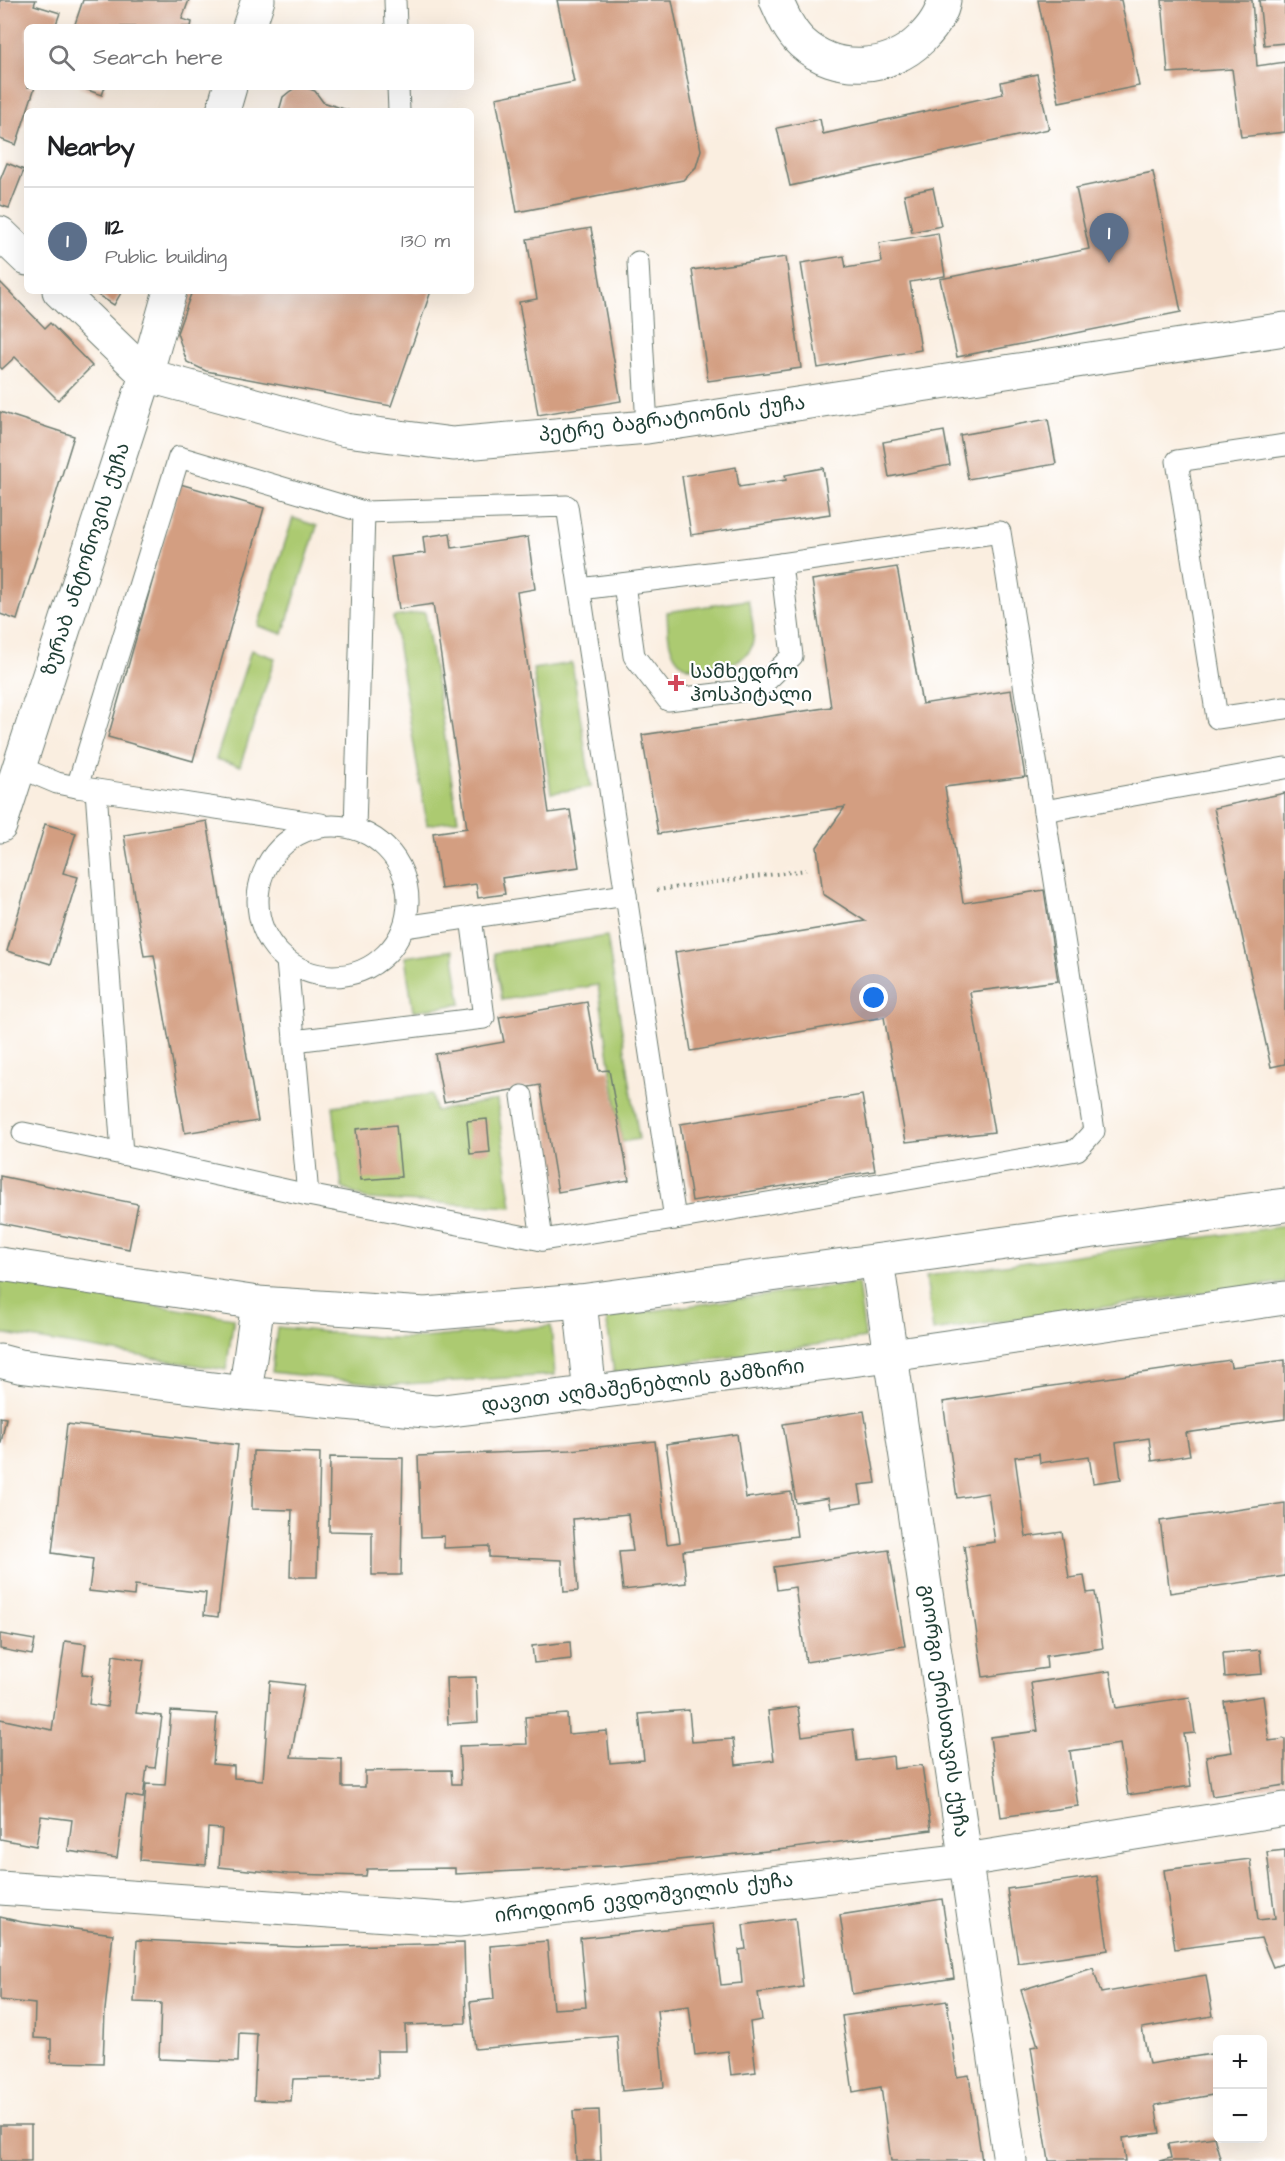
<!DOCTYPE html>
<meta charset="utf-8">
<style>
body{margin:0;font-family:"Architects Daughter","Noto Sans Georgian",sans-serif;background:#f6f6f6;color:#202124}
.controls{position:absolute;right:18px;bottom:18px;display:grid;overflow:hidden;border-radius:9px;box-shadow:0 6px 24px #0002}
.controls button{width:54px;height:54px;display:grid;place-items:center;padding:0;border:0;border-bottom:2px solid #e0e0e0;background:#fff;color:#202124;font:30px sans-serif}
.you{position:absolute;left:874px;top:998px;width:21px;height:21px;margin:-15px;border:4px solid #fff;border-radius:50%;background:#1a73e8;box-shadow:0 0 0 9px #1a73e833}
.badge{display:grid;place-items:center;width:39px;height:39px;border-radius:50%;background:#d93025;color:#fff;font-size:20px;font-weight:700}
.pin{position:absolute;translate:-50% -50px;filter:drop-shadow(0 2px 3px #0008)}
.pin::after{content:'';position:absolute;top:32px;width:21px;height:18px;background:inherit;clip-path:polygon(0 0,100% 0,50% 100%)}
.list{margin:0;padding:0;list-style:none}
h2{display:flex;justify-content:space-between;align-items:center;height:78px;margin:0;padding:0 24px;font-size:26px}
h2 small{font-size:20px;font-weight:400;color:#757577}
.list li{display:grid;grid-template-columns:39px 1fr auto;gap:18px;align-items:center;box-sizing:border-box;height:108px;padding:0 24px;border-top:2px solid #e0e0e0}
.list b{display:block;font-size:22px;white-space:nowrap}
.list p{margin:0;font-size:20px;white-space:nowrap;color:#757577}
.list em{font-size:20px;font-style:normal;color:#757577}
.icon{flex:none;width:33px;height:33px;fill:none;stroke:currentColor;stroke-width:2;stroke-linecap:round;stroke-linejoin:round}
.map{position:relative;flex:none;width:1285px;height:2161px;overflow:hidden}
.search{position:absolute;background:#fff;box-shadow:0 6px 24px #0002;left:24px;top:24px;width:450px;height:66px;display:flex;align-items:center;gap:15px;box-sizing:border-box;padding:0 21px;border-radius:9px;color:#757577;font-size:22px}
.panel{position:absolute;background:#fff;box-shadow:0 6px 24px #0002;left:24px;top:108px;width:450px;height:186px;border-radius:9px}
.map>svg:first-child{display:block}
.green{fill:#acca71;stroke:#668452;stroke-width:1.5}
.building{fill:#d39e81}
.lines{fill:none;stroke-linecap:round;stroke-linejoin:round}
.service-casing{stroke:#6c7b70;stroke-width:23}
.minor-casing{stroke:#6c7b70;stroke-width:35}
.tertiary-casing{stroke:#6c7b70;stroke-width:35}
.path{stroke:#6c7b70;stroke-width:4;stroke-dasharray:1.5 4.5;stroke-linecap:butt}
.service{stroke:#fff;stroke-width:21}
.minor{stroke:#fff;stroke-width:33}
.tertiary{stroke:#fff;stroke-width:33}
.poi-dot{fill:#d1495b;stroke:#fff;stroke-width:2}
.labels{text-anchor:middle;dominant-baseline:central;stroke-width:4.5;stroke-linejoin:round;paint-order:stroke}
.street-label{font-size:20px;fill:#1f3d34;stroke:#fff}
.poi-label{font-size:20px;fill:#1f3d34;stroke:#fff;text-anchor:start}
</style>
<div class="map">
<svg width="1285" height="2161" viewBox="0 0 1285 2161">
<rect width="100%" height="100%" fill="#fff"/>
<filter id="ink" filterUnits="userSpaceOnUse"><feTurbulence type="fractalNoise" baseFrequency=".0167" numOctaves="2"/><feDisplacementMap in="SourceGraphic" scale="12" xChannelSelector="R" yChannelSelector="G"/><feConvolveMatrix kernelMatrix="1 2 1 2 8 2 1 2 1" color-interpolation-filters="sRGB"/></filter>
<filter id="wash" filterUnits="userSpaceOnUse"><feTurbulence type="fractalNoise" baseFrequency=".008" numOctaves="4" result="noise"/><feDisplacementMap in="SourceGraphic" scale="24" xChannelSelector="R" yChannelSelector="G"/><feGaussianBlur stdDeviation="1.35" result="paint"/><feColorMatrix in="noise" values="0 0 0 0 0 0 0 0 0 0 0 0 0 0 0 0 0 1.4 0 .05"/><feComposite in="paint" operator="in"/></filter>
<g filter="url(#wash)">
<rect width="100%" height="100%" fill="#faeee0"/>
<g class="green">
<path d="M293,518L317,526L283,634L258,626Z"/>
<path d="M748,600C751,614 756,631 752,646C746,666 699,675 682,664C667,653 668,629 667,612Z"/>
<path d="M425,612L458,820L427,825L393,617Z"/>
<path d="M251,650L275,658L240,766L216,759Z"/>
<path d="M572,663L591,787L551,793L533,669Z"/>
<path d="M607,936L639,1139L622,1142L598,985L502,1000L494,953Z"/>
<path d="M453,950L461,1004L413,1011L405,957Z"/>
<path d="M432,1094L435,1111L497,1100L512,1207L366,1199L342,1188L333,1106Z"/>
<path d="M1285,1226V1282L933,1331L926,1276Z"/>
<path d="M0,1280L234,1318L226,1370L0,1333Z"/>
<path d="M858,1283L865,1338L614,1373L606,1317Z"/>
<path d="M551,1326L555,1375L389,1385L272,1372L277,1327L386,1338H422Z"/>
</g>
<g id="blocks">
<g class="building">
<path d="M0,0H36L34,5L60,13L55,27H27V87H35L16,145L0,139Z"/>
<path d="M83,0H189L182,19L192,22L191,27H74Z"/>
<path d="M557,0H672L701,150L696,167L683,180L517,212L496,98L574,82Z"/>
<path d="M1038,0H1121L1139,86L1059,102Z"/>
<path d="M1162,0H1252L1257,66L1285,62V132L1241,137L1232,69L1168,73Z"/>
<path d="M1259,0H1285V43L1264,45Z"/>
<path d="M1037,74L1049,129L790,186L777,128L820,119L823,134L1003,94L1001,82Z"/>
<path d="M79,87H105L102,95Z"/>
<path d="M305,87L315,91L323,102L350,111H279L283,97L289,92L295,88Z"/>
<path d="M7,163L24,170L9,208L0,205V180Z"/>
<path d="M1153,172L1181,312L957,357L940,279L1089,249L1076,188Z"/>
<path d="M933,188L941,226L912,232L904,194Z"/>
<path d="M591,228L621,401L538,415L519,302L537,299L527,239Z"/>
<path d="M938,233L945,276L910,282L921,350L818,368L801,263L844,256L846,268L882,262L879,243Z"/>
<path d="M786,257L801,368L708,381L692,270Z"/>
<path d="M0,282L45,328L50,323L92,366L58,400L15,357L2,369L0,367Z"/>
<path d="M91,291H122L114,305Z"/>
<path d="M192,291H431L391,406L206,371L187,362L177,333Z"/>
<path d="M0,412L74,436L17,620L0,614Z"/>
<path d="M1048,419L1056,464L968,479L960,435Z"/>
<path d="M944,431L950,465L889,477L883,442Z"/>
<path d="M736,467L739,487L786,480L785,475L823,468L830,514L691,535L682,476Z"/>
<path d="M180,484L264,508L193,761L108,737Z"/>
<path d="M450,533L452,548L528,537L535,589L517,592L549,813L570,810L579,867L502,878L505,894L478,898L476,884L441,889L433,833L467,828L433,604L399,609L391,557L425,553L423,537Z"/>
<path d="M897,567L922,704L1011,690L1025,777L945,787L963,903L1044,890L1058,981L970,992L994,1132L906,1142L884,1017L691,1051L675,952L865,921L823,894L817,847L845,807L658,834L642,735L831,707L812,580Z"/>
<path d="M1285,793V1064L1271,1067L1214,808Z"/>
<path d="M207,821L258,1121L185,1133L154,955L144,956L124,835Z"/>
<path d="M45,824L76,833L63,873L78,877L51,964L7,951Z"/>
<path d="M587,1002L599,1071L609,1070L629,1180L558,1192L540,1085L444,1102L435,1054L504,1042L499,1017Z"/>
<path d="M862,1095L875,1171L692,1201L680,1124Z"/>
<path d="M487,1119L490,1152L470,1154L467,1121Z"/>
<path d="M396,1125L401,1177L361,1180L356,1129Z"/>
<path d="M0,1176L138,1204L129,1249L0,1223Z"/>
<path d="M1230,1360L1231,1367L1285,1360V1419L1186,1433L1190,1455L1152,1461L1149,1438L1116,1443L1121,1479L1093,1483L1089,1456L1040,1463L1039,1454L1015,1457L1026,1537L1062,1532L1069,1578L1084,1576L1087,1593L1095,1592L1103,1648L1046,1656L1047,1668L983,1677L964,1546L995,1542L988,1493L957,1498L943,1402Z"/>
<path d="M864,1411L876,1483L859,1485L862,1503L830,1508L828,1498L796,1503L783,1424Z"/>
<path d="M0,1417L6,1418L1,1443H0Z"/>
<path d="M67,1424L238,1445L218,1617L204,1615L206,1593L135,1585L134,1596L89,1591L93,1559L52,1553Z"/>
<path d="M737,1434L746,1498L791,1492L797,1536L683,1551L686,1583L623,1590L619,1552L633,1551L628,1514L573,1519L578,1591L564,1592L562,1560L489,1557V1546L444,1548V1536L421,1537L418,1456L570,1450L655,1441L667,1544L680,1542L666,1444Z"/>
<path d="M253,1451L320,1453L317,1577H290L292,1510L252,1509Z"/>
<path d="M330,1457L403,1458L401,1575H372V1532L329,1531Z"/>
<path d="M1285,1503V1576L1170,1593L1160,1521Z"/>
<path d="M889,1550L905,1646L806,1662L795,1587L777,1590L774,1567Z"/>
<path d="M0,1634L35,1640L32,1655L0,1649Z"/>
<path d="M65,1641L86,1644L82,1674L93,1675L89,1704L107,1707L113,1655L144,1660L136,1713L162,1716L155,1768L147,1767L143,1798L126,1795L117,1858L68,1851L72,1820L41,1816L36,1846L0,1839V1719L52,1730Z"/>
<path d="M570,1642L571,1659L534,1663L532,1646Z"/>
<path d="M1260,1650L1262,1674L1225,1677L1223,1653Z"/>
<path d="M1110,1671L1116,1708L1190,1697L1195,1733L1184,1734L1191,1786L1128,1795L1120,1744L1070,1751L1078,1806L1001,1817L990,1737L1038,1731L1031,1683Z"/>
<path d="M476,1677L478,1722L448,1724L446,1678Z"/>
<path d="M270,1681L304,1685L291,1757L342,1759V1787H365V1771L451,1770L452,1784H461L459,1746L527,1744L525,1717L567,1714L568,1734L607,1731L610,1763L644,1760L639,1714L689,1710L692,1742L733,1739L736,1765L774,1760L768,1711L798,1707L802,1736L853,1729L857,1761L893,1756L894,1769L922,1765L931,1830L786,1849L619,1866L455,1874V1868L367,1869L366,1876L288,1874L219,1867L222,1829L208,1828L206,1865L140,1860L146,1784L165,1785L171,1711L217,1714L213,1764L234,1766V1778L263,1780Z"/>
<path d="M1263,1696L1269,1741L1285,1739V1785L1212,1796L1206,1756L1232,1752L1224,1702Z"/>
<path d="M1285,1850V1963L1273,1967L1261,1938L1175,1949L1164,1870L1250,1859L1258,1920L1275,1918L1267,1852Z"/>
<path d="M1097,1876L1108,1950L1018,1963L1007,1889Z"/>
<path d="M942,1899L954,1978L852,1994L840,1915Z"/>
<path d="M0,1917L22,1922L113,1934L105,2010L103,2063L51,2062V2039L34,2038L35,2004L0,2000Z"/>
<path d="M795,1918L803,1987L758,1993L762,2020L750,2022L756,2072L731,2075L728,2051L695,2055L689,2006L657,2010L664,2087L622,2091L617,2036L475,2049L470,2002L494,1999L490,1946L547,1941L553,2009L586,2007L580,1938L713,1924L721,1985L742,1983L739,1950L746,1949L743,1925Z"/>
<path d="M137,1940L298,1947L464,1943L466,2023L405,2025L406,2051H377L378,2077L293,2079L291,2101L254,2100L257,2034L239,2033L238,2062L159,2059L161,2003L134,2002Z"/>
<path d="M1093,1968L1101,1993L1206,1975L1213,2016L1142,2028L1149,2064L1218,2053V2094L1155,2105L1160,2133L1123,2138L1126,2161H1049L1031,2047L1038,2046L1021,1990Z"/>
<path d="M947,2001L957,2077L969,2075L982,2161H891L881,2087L853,2092L842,2016Z"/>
<path d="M599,2110L601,2161H576L573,2111Z"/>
<rect x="0" y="2125" width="31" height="36"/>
<path d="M1214,2137L1221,2161H1159L1171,2158L1168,2144Z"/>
</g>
</g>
</g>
<g filter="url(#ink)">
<use href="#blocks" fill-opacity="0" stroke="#6c7b70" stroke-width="1.5"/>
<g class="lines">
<g class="service-casing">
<g id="service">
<path d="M395,0L396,27"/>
<path d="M398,87L399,111"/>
<path d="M638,262L647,427"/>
<path d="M1285,445L1177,461L1217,718L1285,708"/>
<path d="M624,584L634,656L668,700L758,689L792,656L781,564"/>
<path d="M580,589L781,564L1000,532L1044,811L1285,768"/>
<path d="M19,767L57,783L77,787L321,824"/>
<path d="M77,787L179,457L364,512L355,829"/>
<path d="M96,790L122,1154L308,1195L542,1240L675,1219L567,506L364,512"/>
<circle cx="333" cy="901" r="75"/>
<path d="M404,927L626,895"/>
<path d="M287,961L308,1195"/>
<path d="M294,1041L484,1018L471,917"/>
<path d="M522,1096L542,1240"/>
<path d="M23,1133L122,1154"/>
<path d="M675,1219L1077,1150L1094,1131L1044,811"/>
</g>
</g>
<g class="minor-casing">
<g id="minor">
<path d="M776,0C783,16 790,32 802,43C836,74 890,70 921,39C931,29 942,14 944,0"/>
<path d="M249,27L258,0"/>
<path d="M223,111L230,87"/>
<path d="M0,233L27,259"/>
<path d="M59,291L146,375L346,430L453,444L647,427L1285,329"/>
<path d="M0,826L146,375L170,291"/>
<path d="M877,1261L1010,2161"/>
<path d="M0,1888L458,1920L966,1860L1285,1809"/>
</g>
</g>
<g class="tertiary-casing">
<g id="tertiary">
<path d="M0,1264L258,1303L425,1314L580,1301L1285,1205"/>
<path d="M580,1301L590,1394"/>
<path d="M0,1361L19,1366L245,1393L435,1412L891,1355L1285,1298"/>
<path d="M245,1393L258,1303"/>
</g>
</g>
<path class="path" d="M657,890L806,870"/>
<use href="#service" class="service"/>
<use href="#minor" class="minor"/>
<use href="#tertiary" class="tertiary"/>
</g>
</g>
<path class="poi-dot" d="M673 674h6v6h6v6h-6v6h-6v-6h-6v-6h6z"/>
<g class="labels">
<g class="street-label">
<text transform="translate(672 419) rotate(-7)">პეტრე ბაგრატიონის ქუჩა</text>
<text transform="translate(86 559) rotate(-72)">ზურაბ ანტონოვის ქუჩა</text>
<text transform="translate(643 1386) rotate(-7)">დავით აღმაშენებლის გამზირი</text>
<text transform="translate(944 1711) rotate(82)">გიორგი ერისთავის ქუჩა</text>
<text transform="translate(644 1898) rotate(-7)">იროდიონ ევდოშვილის ქუჩა</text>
</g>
<g class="poi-label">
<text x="690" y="672">სამხედრო<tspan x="690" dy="23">ჰოსპიტალი</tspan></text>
</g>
</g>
</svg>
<div class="controls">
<button>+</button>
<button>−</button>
</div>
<div class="you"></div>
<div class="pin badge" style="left:1109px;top:263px;background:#5c6f8a">1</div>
<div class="search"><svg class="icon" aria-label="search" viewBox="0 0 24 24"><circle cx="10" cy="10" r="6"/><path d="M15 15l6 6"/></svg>Search here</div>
<section class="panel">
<h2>Nearby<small></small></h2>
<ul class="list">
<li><span class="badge" style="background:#5c6f8a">1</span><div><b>112</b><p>Public building</p></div><em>130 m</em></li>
</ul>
</section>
</div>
